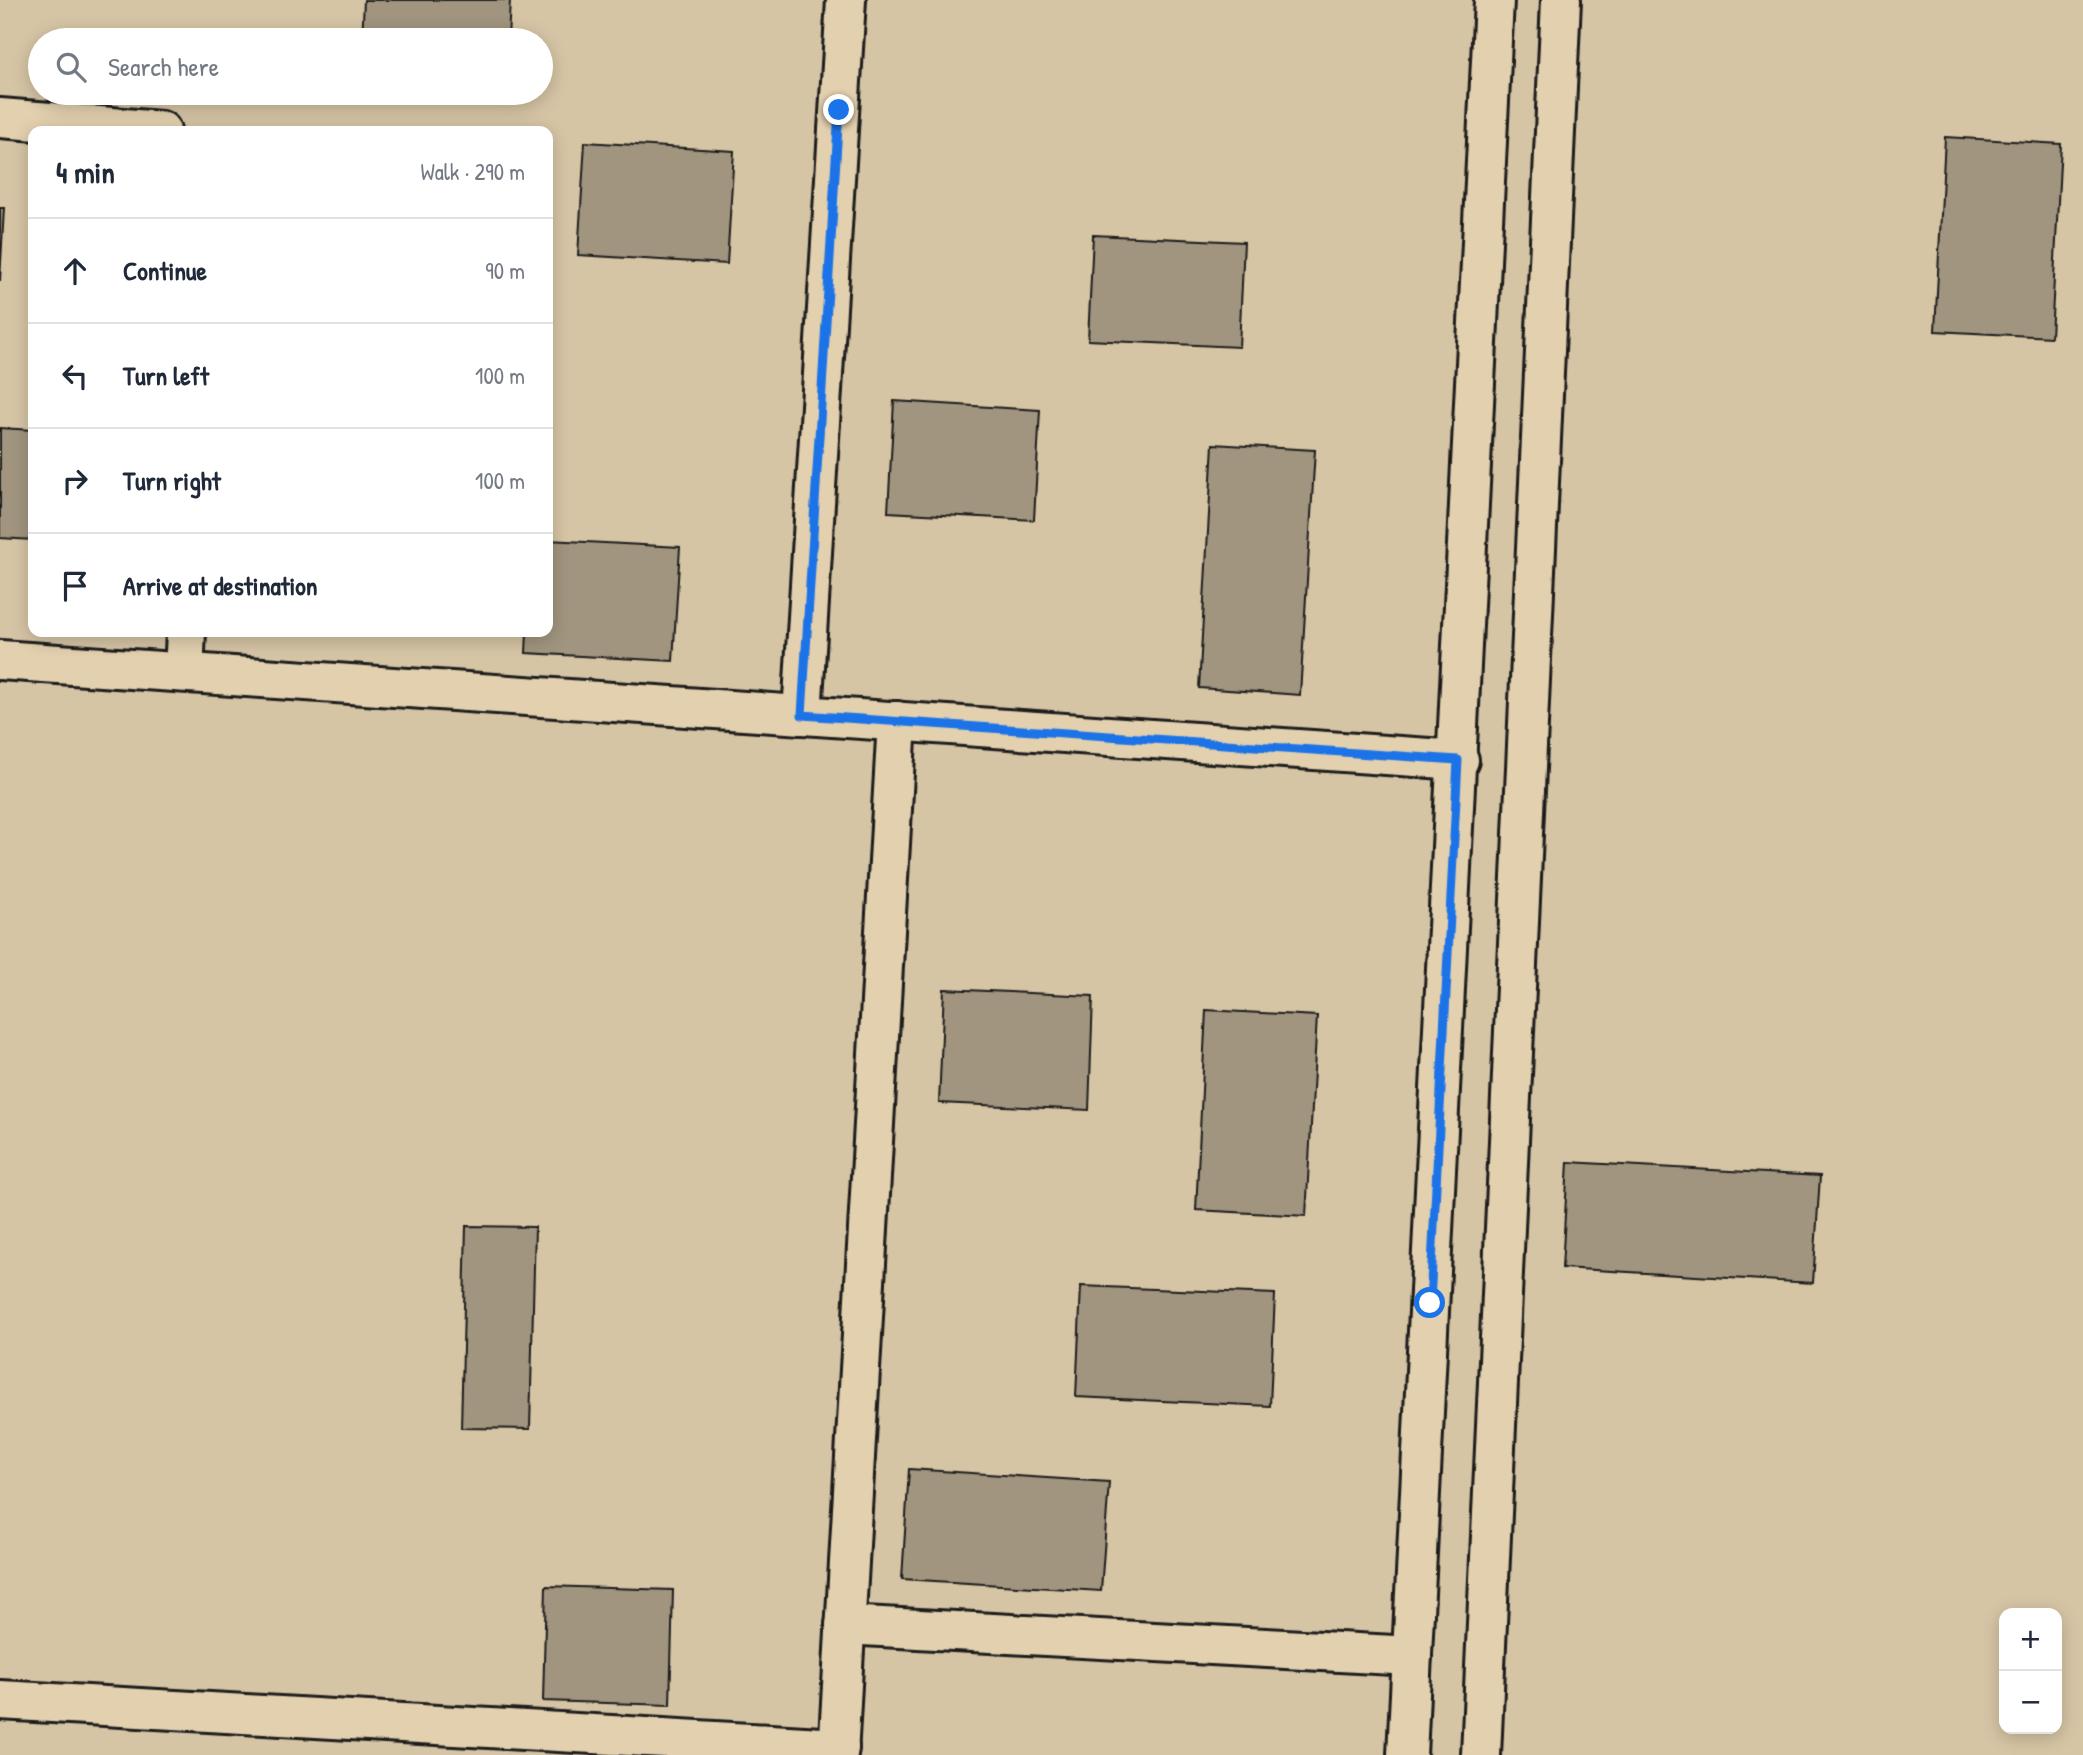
<!DOCTYPE html>
<meta charset="utf-8">
<style>
body{margin:0;font-family:"Patrick Hand",sans-serif;background:#f2f2f3;color:#1f2937}
.controls{position:absolute;right:21px;bottom:21px;display:grid;overflow:hidden;border-radius:14px;box-shadow:0 4px 18px #0003}
.controls button{width:63px;height:63px;display:grid;place-items:center;padding:0;border:0;border-bottom:2px solid #e0e1e3;background:#fff;color:#1f2937;font:35px sans-serif}
.stop{position:absolute;width:21px;height:21px;margin:-16px;border:5px solid #1a73e8;border-radius:50%;background:#fff}
.stop.end{background:#1a73e8;border-color:#fff;box-shadow:0 2px 7px #0008}
.list{margin:0;padding:0;list-style:none}
h2{display:flex;justify-content:space-between;align-items:center;height:91px;margin:0;padding:0 28px;font-size:30px}
h2 small{font-size:23px;font-weight:400;color:#747a83}
.list li{display:grid;grid-template-columns:46px 1fr auto;gap:21px;align-items:center;box-sizing:border-box;height:105px;padding:0 28px;border-top:2px solid #e0e1e3}
.list b{display:block;font-size:26px;white-space:nowrap}
.list em{font-size:23px;font-style:normal;color:#747a83}
.icon{flex:none;width:38px;height:38px;fill:none;stroke:currentColor;stroke-width:2;stroke-linecap:round;stroke-linejoin:round}
.map{position:relative;flex:none;width:2083px;height:1755px;overflow:hidden}
.search{position:absolute;background:#fff;box-shadow:0 4px 18px #0003;left:28px;top:28px;width:525px;height:77px;display:flex;align-items:center;gap:18px;box-sizing:border-box;padding:0 24px;border-radius:38px;color:#747a83;font-size:26px}
.panel{position:absolute;background:#fff;box-shadow:0 4px 18px #0003;left:28px;top:126px;width:525px;height:511px;border-radius:14px}
.map>svg:first-child{display:block}
.building{fill:#a1957f;stroke:#1c1c1c;stroke-width:2}
.lines{fill:none;stroke-linecap:round;stroke-linejoin:round}
.minor-casing{stroke:#1c1c1c;stroke-width:44}
.secondary-casing{stroke:#1c1c1c;stroke-width:44}
.minor{stroke:#e2d0ae;stroke-width:38}
.secondary{stroke:#e2d0ae;stroke-width:38}
.route{stroke:#1a73e8;stroke-width:9}
</style>
<div class="map">
<svg width="2083" height="1755" viewBox="0 0 2083 1755">
<rect width="100%" height="100%" fill="#d6c5a5"/>
<filter id="ink" filterUnits="userSpaceOnUse"><feTurbulence type="fractalNoise" baseFrequency=".0143" numOctaves="2"/><feDisplacementMap in="SourceGraphic" scale="14" xChannelSelector="R" yChannelSelector="G"/><feConvolveMatrix kernelMatrix="1 2 1 2 8 2 1 2 1" color-interpolation-filters="sRGB"/></filter>
<g filter="url(#ink)">
<g class="building">
<path d="M364,0H510L508,40H362Z"/>
<path d="M1945,137L2061,144L2051,337L1935,331Z"/>
<path d="M585,142L734,151L727,264L578,255Z"/>
<path d="M0,208H4L0,281Z"/>
<path d="M1093,235L1244,242L1239,347L1088,340Z"/>
<path d="M894,401L1040,410L1034,520L888,512Z"/>
<path d="M0,428L33,430V540L0,538Z"/>
<path d="M1213,444L1315,450L1300,695L1199,688Z"/>
<path d="M548,540L680,547L673,661L526,653L527,632H548Z"/>
<path d="M944,989L1093,996L1089,1110L939,1103Z"/>
<path d="M1206,1010L1317,1016L1306,1216L1196,1210Z"/>
<path d="M1568,1162L1820,1176L1813,1283L1562,1268Z"/>
<path d="M466,1226L535,1227L530,1429L461,1428Z"/>
<path d="M1081,1286L1275,1294L1270,1406L1076,1397Z"/>
<path d="M909,1469L1109,1482L1101,1591L902,1579Z"/>
<path d="M546,1586L673,1590L670,1705L543,1701Z"/>
</g>
<g class="lines">
<g class="minor-casing">
<g id="minor">
<path d="M0,118L161,131"/>
<path d="M0,660L1459,760"/>
<path d="M184,672L186,632"/>
<path d="M802,715L846,0"/>
<path d="M845,1625L1412,1656"/>
<path d="M0,1700L839,1748"/>
<path d="M838,1755L897,721"/>
</g>
</g>
<g class="secondary-casing">
<g id="secondary">
<path d="M1407,1755L1494,0"/>
<path d="M1481,1755L1561,0"/>
</g>
</g>
<use href="#minor" class="minor"/>
<use href="#secondary" class="secondary"/>
</g>
</g>
<g class="lines" filter="url(#ink)">
<path class="route" d="M839,110L802,715L1458,760L1430,1303"/>
</g>
</svg>
<div class="controls">
<button>+</button>
<button>−</button>
</div>
<div class="stop" style="left:1430px;top:1303px"></div>
<div class="stop end" style="left:839px;top:110px"></div>
<div class="search"><svg class="icon" aria-label="search" viewBox="0 0 24 24"><circle cx="10" cy="10" r="6"/><path d="M15 15l6 6"/></svg>Search here</div>
<section class="panel">
<h2>4 min<small>Walk · 290 m</small></h2>
<ul class="list">
<li><svg class="icon" aria-label="ahead" viewBox="0 0 24 24"><path d="M12 20V5M6 11l6-6 6 6"/></svg><div><b>Continue</b></div><em>90 m</em></li>
<li><svg class="icon" aria-label="left" viewBox="0 0 24 24"><path d="M17 20v-9H6M10 6l-5 5 5 5"/></svg><div><b>Turn left</b></div><em>100 m</em></li>
<li><svg class="icon" aria-label="right" viewBox="0 0 24 24"><path d="M7 20v-9h11M14 6l5 5-5 5"/></svg><div><b>Turn right</b></div><em>100 m</em></li>
<li><svg class="icon" aria-label="arrive" viewBox="0 0 24 24"><path d="M6 21V4h12l-3 4 3 4H6"/></svg><div><b>Arrive at destination</b></div></li>
</ul>
</section>
</div>
